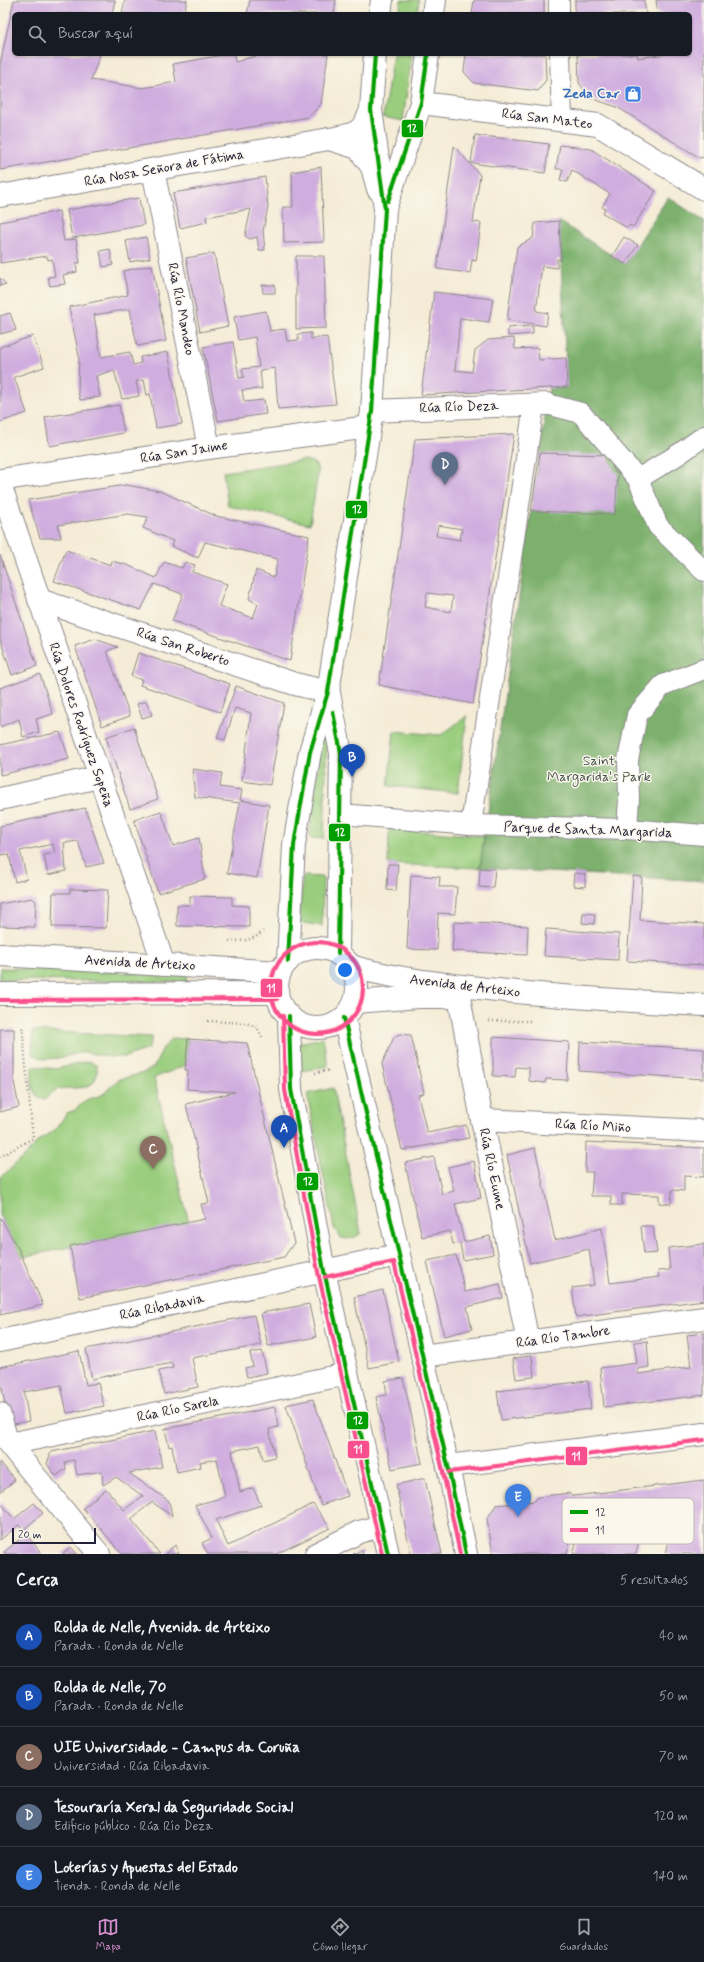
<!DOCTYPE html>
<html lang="es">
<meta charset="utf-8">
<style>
body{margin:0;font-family:Mynerve,sans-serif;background:#20242c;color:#f1f3f6}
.scale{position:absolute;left:12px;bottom:10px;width:84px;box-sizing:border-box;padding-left:4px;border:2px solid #22223b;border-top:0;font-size:11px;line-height:14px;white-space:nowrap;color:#22223b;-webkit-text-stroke:3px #fbf7ec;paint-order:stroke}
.you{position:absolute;left:345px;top:970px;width:14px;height:14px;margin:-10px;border:3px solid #fff;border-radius:50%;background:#1a73e8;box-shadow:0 0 0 6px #1a73e833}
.badge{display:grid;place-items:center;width:26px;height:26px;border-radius:50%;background:#d690ce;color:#fff;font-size:13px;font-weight:700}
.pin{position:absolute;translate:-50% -33px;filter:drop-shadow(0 1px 2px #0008)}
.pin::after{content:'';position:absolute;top:21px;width:14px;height:12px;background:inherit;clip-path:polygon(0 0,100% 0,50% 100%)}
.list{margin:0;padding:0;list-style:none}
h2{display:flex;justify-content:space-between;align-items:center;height:52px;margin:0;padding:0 16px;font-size:17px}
h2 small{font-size:13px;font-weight:400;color:#9ea1a6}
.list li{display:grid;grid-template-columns:26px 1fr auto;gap:12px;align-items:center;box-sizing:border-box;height:60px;padding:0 16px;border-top:1px solid #363941}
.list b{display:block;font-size:15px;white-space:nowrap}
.list p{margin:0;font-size:13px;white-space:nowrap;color:#9ea1a6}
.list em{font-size:13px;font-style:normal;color:#9ea1a6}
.icon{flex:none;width:22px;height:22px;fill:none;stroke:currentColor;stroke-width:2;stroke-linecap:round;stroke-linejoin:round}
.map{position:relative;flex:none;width:704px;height:1554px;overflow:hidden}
.search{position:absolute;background:#171b24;box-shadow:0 1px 3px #0004;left:12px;right:12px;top:12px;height:44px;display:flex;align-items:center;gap:10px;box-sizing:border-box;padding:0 14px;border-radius:6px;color:#9ea1a6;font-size:15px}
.sheet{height:352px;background:#171b24}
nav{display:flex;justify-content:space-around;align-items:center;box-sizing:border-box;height:56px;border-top:1px solid #363941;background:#171b24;font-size:11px;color:#9ea1a6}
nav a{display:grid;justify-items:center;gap:2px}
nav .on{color:#d690ce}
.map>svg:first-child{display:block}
.green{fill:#9acd7d;stroke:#5e785c}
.forest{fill:#7bb06c;stroke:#4e6954}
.building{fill:#d0addf;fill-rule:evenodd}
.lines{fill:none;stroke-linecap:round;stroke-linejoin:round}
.pedestrian-casing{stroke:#8b8788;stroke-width:22}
.minor-casing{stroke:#8b8788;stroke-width:24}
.tertiary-casing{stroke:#8b8788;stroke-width:24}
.primary-casing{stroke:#8b8788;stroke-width:24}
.path{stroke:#8b8788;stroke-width:2.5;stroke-dasharray:1 3;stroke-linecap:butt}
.pedestrian{stroke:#fff;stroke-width:20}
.minor{stroke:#fff;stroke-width:22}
.tertiary{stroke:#fff;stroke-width:22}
.primary{stroke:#fff;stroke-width:22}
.bus-1-casing{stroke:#fbf7ec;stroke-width:7}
.bus-2-casing{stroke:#fbf7ec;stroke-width:7}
.bus-1{stroke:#019f02;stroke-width:4}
.bus-2{stroke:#f94f8e;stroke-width:4}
.labels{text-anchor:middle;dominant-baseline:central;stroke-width:3;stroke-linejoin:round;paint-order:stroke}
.shop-label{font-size:14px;font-weight:bold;fill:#366cbe;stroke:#fbf7ec;text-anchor:end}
.street-label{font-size:14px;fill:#22223b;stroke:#fbf7ec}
.park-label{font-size:14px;fill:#46554f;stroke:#fbf7ec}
.key{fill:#fbf7ec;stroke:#bab7b7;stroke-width:1}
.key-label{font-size:11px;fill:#22223b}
.line-badge{stroke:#fbf7ec;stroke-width:1.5}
.badge-label{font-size:11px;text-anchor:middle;font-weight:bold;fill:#fff}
</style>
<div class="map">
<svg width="704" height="1554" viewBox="0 0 704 1554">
<rect width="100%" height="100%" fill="#fbf7ec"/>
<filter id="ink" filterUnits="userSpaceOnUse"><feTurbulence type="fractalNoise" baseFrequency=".025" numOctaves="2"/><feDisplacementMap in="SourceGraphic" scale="8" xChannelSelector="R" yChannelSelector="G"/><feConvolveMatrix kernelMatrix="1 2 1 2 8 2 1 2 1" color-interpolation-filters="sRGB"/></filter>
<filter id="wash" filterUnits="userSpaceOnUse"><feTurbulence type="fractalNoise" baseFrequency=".012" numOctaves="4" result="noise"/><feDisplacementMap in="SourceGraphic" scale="16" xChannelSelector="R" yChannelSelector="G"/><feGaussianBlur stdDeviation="0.9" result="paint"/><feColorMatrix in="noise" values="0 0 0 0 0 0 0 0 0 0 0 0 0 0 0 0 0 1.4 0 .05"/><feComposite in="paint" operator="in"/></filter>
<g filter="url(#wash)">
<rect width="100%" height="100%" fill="#f4ecd6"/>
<g class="green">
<path d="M401,0H419L417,14H399Z"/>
<path d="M393,54H412L403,121L383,117Z"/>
<path d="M304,460C314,462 317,463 318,473L310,524L228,506L223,472Z"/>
<path d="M467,716L458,793L388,786L394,731L441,735Z"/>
<path d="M322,732L327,733L324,839L309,838Z"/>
<path d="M389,829L484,836L480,868L388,864Z"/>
<path d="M303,876L323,877L322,926L298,922Z"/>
<path d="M0,968L187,975V982L0,980Z"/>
<path d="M33,1031L152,1037L148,1049L125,1057H111L84,1052L59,1058L44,1059L32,1054Z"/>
<path d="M172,1038L188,1039L186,1065L154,1078L189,1223L22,1257L0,1217V1178L27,1154L39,1140L55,1130L67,1113L75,1110L86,1100L102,1095L118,1080L146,1072L154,1067L163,1048Z"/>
<path d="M323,1038L328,1066L302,1071L298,1043Z"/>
<path d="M89,1061L97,1066C99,1097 72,1084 56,1090C52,1092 48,1097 44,1100C29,1095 32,1079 32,1066L56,1069Z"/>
<path d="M333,1088L361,1233C356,1238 349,1240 341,1238L334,1228L307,1094Z"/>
</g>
<path class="forest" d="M668,197L704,221V881L480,868L549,388L567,387L559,221L625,264Z"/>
<g id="blocks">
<g class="building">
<path d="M14,0H115L112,14H14V54H100L91,80L143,88L176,82L173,64L229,54H234L235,62L263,54H328L321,104L309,117L0,170V64Z"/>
<path d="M125,0H187L184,14H122Z"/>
<path d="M250,0H336L334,14H247Z"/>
<path d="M474,0H544V14H472Z"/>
<path d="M575,0H644L646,14H575Z"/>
<path d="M656,0H704V157L700,158L617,107L590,98L579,83L578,54H637L638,58L666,54H690V14H658Z"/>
<path d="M466,54H545L546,80L538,91L474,83L464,72Z"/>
<path d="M475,135L549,144L545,173L471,163Z"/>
<path d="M560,145L591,149L656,191L633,227L630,225L627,228L603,213L605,209L602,207L610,194L572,170L567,182L560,180L563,169H556Z"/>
<path d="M454,146L480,175L473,222L481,223L476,261L472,260L470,273L437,269Z"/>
<path d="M321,167L324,242L284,243L283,207H293L292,172Z"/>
<path d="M265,177L268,207L263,231L265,250H259L257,237L250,239L245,236L251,209L206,217L207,222L180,228L173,193Z"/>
<path d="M139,198L144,225L72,238L67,210Z"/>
<path d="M59,211L64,241L76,239L80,263H76L77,272L63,275L65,284L50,286L48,277L55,276L52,259L48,260L47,256L0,263V222Z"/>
<path d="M559,221L561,260L557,259V268L542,266L536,311L548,313L546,326L507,320L517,247L533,238L535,223Z"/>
<path d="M146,237L150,258L130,262L126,241Z"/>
<path d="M624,237L638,245L625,264L612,256Z"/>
<path d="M110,249L113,265L103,267L100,251Z"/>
<path d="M214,253L228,326L200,332L186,258Z"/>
<path d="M296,256H324L326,328L296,329Z"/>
<path d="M152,265L166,341L137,346L130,309L94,315L101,357L130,352L133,365L141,363L140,357L168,352L182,424L156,428L150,394L147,395L144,380L136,381L139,396L122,399L114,370L96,376L100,397L80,400L78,391L79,356L69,307L128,295L123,271Z"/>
<path d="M0,278L6,284L0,286Z"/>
<path d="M262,285H275V293H263Z"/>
<path d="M434,292L493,299L489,322L460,318L455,370L472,372L475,350L488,340L514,338L515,349L538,348L539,360L566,358L567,387L421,395Z"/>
<path d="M266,311L270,331L285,329L287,341L299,340L298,334L311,333V339L327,337L336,404L278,409L275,368L260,370L262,389L242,390L244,402L264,400L266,414L218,421L203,347L233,342L239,378L244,377L242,369L259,367L255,337L238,340L234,317Z"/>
<path d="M10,313L16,330L0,334V316Z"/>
<path d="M533,326V334L508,336V328Z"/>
<path d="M33,336L44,367L14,377L27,413L0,422V347Z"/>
<path d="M119,405L124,433L76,442V441L50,446L49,444L45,417Z"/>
<path d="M514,434L473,704L379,685L415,439ZM438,525L462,529L460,540L436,536ZM427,593L453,596L451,612L425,607Z"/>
<path d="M540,453L607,455L615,472H618L615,514L531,511Z"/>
<path d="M126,485L160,491L216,516L309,536L290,661L172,621L183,594L154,584L141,610L54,581L66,550L111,565L112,561L127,565L156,578L164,562L182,568L185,562L195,565L192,572L227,584L219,606L253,618L258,604L249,599L256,570L274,577L278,559L205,542L198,558L171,546L173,541L143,528L148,517L128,514L58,525L61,538H40L28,500Z"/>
<path d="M0,555L37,666L12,675L0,639Z"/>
<path d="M95,639L118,647L107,651L130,716L102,726L75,646Z"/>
<path d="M138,653L230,684L220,712L140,685L142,680L131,676Z"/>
<path d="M40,674L53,714L36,719L39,732L23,737L19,719L0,727V688Z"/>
<path d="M236,686L284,703L270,785L242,781L251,713L235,708L225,740L217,738Z"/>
<path d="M146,701L152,715L142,718L137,704Z"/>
<path d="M134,727L158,799L130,809L106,737Z"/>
<path d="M60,732L69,759L0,775V745Z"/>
<path d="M192,769L222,773L220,787L242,790L240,800L269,805L257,878L227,873L240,803L195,797Z"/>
<path d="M85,808L104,863L86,867L78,841L64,843L66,871L48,875L44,855L55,853L53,844L20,851L27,879L15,882L9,854L0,855V826Z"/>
<path d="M161,811L173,846L199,838L205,879L158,893L134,820Z"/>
<path d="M388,864H398L396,891L387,890Z"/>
<path d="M480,868L495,869L493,888L479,887Z"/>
<path d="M574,873L585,874V887L573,886Z"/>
<path d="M411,875L440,877L439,887H457L455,914L438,913L437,950L407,949Z"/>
<path d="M633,876L642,877L640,920L704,924V965L627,961Z"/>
<path d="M70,889L108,890L106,928L52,927L53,893H70Z"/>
<path d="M190,896L232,897V905L249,906V927L177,926V905H190Z"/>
<path d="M32,898L36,901L35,927L0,926V904Z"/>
<path d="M583,913L595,914L594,924L582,923Z"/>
<path d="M454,922L528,926L527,955L452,951Z"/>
<path d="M546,929L619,934L618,960L544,956Z"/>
<path d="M0,1029H14V1082L19,1107L0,1112Z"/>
<path d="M399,1034L411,1035L424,1093L418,1095L427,1133L466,1125L469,1138L402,1150L382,1064L394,1037Z"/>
<path d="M493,1037L569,1042L567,1080L546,1079L545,1083L529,1081V1068L516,1067L515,1077L493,1076Z"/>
<path d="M188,1039L247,1043L294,1243L284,1257L80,1298L70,1246L205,1219L201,1204L209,1203L186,1104L235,1092L187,1089L188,1070H185Z"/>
<path d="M580,1042L704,1049V1079L579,1071Z"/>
<path d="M586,1142L704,1148V1177L684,1176V1191L672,1190L671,1204L659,1203V1195L622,1194V1205H611V1196H591L593,1172H585Z"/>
<path d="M535,1148L555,1240L602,1228L610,1283L659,1277L658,1271L670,1270L668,1248L704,1244V1300L576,1317L572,1288L594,1285L589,1249L530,1263L507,1155Z"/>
<path d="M434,1157L442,1194L454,1191L448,1167L474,1161L481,1198L455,1204L464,1242L490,1236L493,1254L463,1260L460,1243L453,1244L450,1231L422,1237L405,1163Z"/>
<path d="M0,1217L19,1250L43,1305L0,1315Z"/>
<path d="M641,1226H653L657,1253L644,1254Z"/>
<path d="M456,1255L465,1292L500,1284L503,1298L467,1307L472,1329L444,1336L427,1261Z"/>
<path d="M383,1290L399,1362L369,1368L354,1297Z"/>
<path d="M309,1304L316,1337L268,1346L261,1313Z"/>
<path d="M254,1315L261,1345L192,1358L198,1387L164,1394L159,1371L173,1368L172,1363L92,1379L86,1349Z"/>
<path d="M704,1333V1395L604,1407L600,1368L637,1363L634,1342L647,1341L649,1367L638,1369V1374L691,1367L687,1335Z"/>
<path d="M79,1351L86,1385L98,1383L104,1406L67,1413L61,1385L24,1392L29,1421L9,1425L0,1378V1367Z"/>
<path d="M262,1351L267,1373L247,1377L245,1368L253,1366L250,1353Z"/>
<path d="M532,1355L534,1377L516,1379L513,1359Z"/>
<path d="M403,1378L422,1463L392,1469L376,1397L387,1395L385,1381Z"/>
<path d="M588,1381L591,1409L501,1420L497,1391Z"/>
<path d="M313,1399L348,1496L321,1505L286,1405Z"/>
<path d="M275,1407L278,1427L269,1429L275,1457L263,1460L260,1445L232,1451L240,1492L253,1488L261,1505L216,1520L228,1546L313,1504L330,1528L276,1554H208L202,1543L212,1538L195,1505L225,1497L217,1459L200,1462L201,1467L177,1472L172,1446L169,1447L165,1429Z"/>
<path d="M155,1431L162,1467L129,1473L169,1501L172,1516L152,1502L131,1519L160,1554H122L83,1508L106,1489L124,1510L143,1496L116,1477L103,1485L102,1471L77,1475L74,1460L65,1462L66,1469L56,1476L47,1464L51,1452Z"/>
<path d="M0,1462L15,1480L0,1492Z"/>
<path d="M425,1478L428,1493L442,1554H411L396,1485Z"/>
<path d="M704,1480V1554H666L671,1531L642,1526L636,1554H573L576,1543L570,1542L567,1554H493L487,1519L496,1505L535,1501L538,1497L569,1493L574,1496Z"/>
<path d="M0,1502L14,1519L34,1503L43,1513L23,1530L19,1525L0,1540Z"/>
<path d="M26,1534L42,1554H5L4,1552Z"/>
<path d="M175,1545L179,1554H165Z"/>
<path d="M71,1547L77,1554H62Z"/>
<path d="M362,1550L363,1554H353Z"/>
</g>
</g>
</g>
<g filter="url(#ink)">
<use href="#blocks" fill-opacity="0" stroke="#8b8788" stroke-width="1"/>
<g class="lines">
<g class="pedestrian-casing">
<g id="pedestrian">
<path d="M559,0V14"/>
<path d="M560,54L562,121"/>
<path d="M547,404L581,413L638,479L679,454L704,436"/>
<path d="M638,479L658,526L704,571"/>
<path d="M341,814L471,825L534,405"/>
<path d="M471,825L627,829L704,835"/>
<path d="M627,829L629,799L628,760L637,715L663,685L704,669"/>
<path d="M0,1413L9,1444"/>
</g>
</g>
<g class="minor-casing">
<g id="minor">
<path d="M421,103L598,125L704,189"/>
<path d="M329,139C354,134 361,136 371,110"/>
<path d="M153,170L209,448"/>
<path d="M0,196L329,139L358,148L372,167L378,189"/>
<path d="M372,411L547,404"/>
<path d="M0,480L209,448L369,427"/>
<path d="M0,484L164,965"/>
<path d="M39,600L295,684L328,692"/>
<path d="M0,799L99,777"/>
<path d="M459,997L482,1120L528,1341"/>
<path d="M482,1120L704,1131"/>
<path d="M0,1341L398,1255"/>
<path d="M422,1356L704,1318"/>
<path d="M448,1466L704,1434"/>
<path d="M99,1554L9,1444L347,1374"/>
<path d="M316,1554L359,1532L381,1526"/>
</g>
</g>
<g class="tertiary-casing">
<g id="tertiary">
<path d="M380,14L382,0"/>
<path d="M433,14L435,0"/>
<path d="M386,206L421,103L428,54"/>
<path d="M329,693L341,753L338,953"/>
<path d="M288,961L294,845L310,752L328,692L372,411L385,209L371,110L375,54"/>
<path d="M289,1016L291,1089L324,1271L388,1554"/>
<path d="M344,1018L448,1466L466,1554"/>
</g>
</g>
<g class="primary-casing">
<g id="primary">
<circle cx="317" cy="988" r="40"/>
<path d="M0,955L280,972"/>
<path d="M351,966C387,977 424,981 462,986C542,996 623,1001 704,1005"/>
<path d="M0,994L277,993"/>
<path d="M355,1002L419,997H458"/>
</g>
</g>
<g class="path">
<path d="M229,941C241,941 254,941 263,931"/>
<path d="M208,1021L246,1023L257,1027L263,1039"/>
<path d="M489,1021H530"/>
<path d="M315,1073L330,1070"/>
<path d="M0,1157L33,1138L22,1025"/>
</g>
<use href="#pedestrian" class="pedestrian"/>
<use href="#minor" class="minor"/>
<use href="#tertiary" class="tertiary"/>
<use href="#primary" class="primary"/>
<g class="bus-1-casing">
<g id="bus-1">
<path d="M388,201L421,103L428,54"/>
<path d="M333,712L341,753L338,953"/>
<path d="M288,961L294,845L310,752L328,692L372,411L385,209L371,110L375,54"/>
<path d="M289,1016L291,1089L324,1271L388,1554"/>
<path d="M344,1018L448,1466L466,1554"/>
</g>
</g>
<g class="bus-2-casing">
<g id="bus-2">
<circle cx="317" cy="988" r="46"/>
<path d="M0,1000L277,999"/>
<path d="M283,1016L285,1090L318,1272L382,1554"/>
<path d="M325,1277L394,1262L442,1467L460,1554"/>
<path d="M449,1472L704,1440"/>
</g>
</g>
<use href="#bus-1" class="bus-1"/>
<use href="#bus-2" class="bus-2"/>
</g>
</g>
<defs>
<g id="shop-square" transform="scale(0.9)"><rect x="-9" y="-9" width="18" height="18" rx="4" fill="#3f7fe0" stroke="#fbf7ec"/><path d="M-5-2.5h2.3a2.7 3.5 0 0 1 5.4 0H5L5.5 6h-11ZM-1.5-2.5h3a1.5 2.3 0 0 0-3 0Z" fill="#fff"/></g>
</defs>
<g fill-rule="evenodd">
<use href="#shop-square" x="633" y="94"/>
</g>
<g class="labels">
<g class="shop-label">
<text x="620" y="94">Zeda Car</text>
</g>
<g class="street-label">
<text transform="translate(547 119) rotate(7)">Rúa San Mateo</text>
<text transform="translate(164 168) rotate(-10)">Rúa Nosa Señora de Fátima</text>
<text transform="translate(181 309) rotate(79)">Rúa Río Mandeo</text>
<text transform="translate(459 407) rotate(-2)">Rúa Río Deza</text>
<text transform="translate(184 452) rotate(-9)">Rúa San Jaime</text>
<text transform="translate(183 647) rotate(18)">Rúa San Roberto</text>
<text transform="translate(81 725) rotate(71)">Rúa Dolores Rodríguez Sopeña</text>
<text transform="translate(588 830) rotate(2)">Parque de Santa Margarida</text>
<text transform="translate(140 963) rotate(3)">Avenida de Arteixo</text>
<text transform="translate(465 986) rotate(7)">Avenida de Arteixo</text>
<text transform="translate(593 1126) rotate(3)">Rúa Río Miño</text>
<text transform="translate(492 1169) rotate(78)">Rúa Río Eume</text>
<text transform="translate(162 1307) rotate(-12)">Rúa Ribadavia</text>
<text transform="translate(563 1337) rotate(-8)">Rúa Río Tambre</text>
<text transform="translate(178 1409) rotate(-12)">Rúa Río Sarela</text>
</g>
<g class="park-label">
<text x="599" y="761">Saint<tspan x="599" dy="16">Margarida's Park</tspan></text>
</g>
</g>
<rect x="562" y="1498" width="132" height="46" rx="6" class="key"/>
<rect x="570" y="1510" width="18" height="4" fill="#019f02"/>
<rect x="570" y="1528" width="18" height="4" fill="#f94f8e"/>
<g class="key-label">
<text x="595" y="1516">12</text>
<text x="595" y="1534">11</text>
</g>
<g class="line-badge">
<rect x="401" y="119" width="23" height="19" rx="4" fill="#019f02"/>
<rect x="345" y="500" width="23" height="19" rx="4" fill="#019f02"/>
<rect x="328" y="823" width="23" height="19" rx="4" fill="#019f02"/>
<rect x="260" y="978" width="23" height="20" rx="4" fill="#f94f8e"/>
<rect x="296" y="1172" width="23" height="19" rx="4" fill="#019f02"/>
<rect x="346" y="1411" width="23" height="19" rx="4" fill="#019f02"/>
<rect x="347" y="1440" width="23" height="19" rx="4" fill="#f94f8e"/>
<rect x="565" y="1446" width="23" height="20" rx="4" fill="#f94f8e"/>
</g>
<g class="badge-label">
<text x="412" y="132">12</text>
<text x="357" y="513">12</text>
<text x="340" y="836">12</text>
<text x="271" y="992">11</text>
<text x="308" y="1185">12</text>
<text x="358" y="1424">12</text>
<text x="358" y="1453">11</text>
<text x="576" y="1460">11</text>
</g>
</svg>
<div class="scale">20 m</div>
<div class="you"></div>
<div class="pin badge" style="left:284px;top:1148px;background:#1a4fb4">A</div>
<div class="pin badge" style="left:352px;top:777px;background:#1a4fb4">B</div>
<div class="pin badge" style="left:153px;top:1169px;background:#8d6e63">C</div>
<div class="pin badge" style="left:445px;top:485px;background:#5c6f8a">D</div>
<div class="pin badge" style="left:518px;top:1517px;background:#3f7fe0">E</div>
<div class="search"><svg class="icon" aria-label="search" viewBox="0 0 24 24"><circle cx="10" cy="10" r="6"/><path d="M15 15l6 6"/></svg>Buscar aquí</div>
</div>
<section class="sheet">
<h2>Cerca<small>5 resultados</small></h2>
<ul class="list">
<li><span class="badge" style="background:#1a4fb4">A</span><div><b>Rolda de Nelle, Avenida de Arteixo</b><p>Parada · Ronda de Nelle</p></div><em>40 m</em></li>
<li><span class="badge" style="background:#1a4fb4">B</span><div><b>Rolda de Nelle, 70</b><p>Parada · Ronda de Nelle</p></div><em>50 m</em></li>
<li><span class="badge" style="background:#8d6e63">C</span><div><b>UIE Universidade - Campus da Coruña</b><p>Universidad · Rúa Ribadavia</p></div><em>70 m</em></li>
<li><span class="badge" style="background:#5c6f8a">D</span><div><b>Tesouraría Xeral da Seguridade Social</b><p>Edificio público · Rúa Río Deza</p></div><em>120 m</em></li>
<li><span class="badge" style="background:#3f7fe0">E</span><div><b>Loterías y Apuestas del Estado</b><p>Tienda · Ronda de Nelle</p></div><em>140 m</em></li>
</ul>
</section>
<nav>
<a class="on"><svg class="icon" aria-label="map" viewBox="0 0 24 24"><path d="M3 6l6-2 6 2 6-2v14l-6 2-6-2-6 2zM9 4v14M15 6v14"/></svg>Mapa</a>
<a><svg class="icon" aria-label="directions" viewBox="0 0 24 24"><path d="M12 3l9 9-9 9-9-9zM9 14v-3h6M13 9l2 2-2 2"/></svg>Cómo llegar</a>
<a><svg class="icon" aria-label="saved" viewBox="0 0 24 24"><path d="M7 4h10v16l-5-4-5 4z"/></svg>Guardados</a>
</nav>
